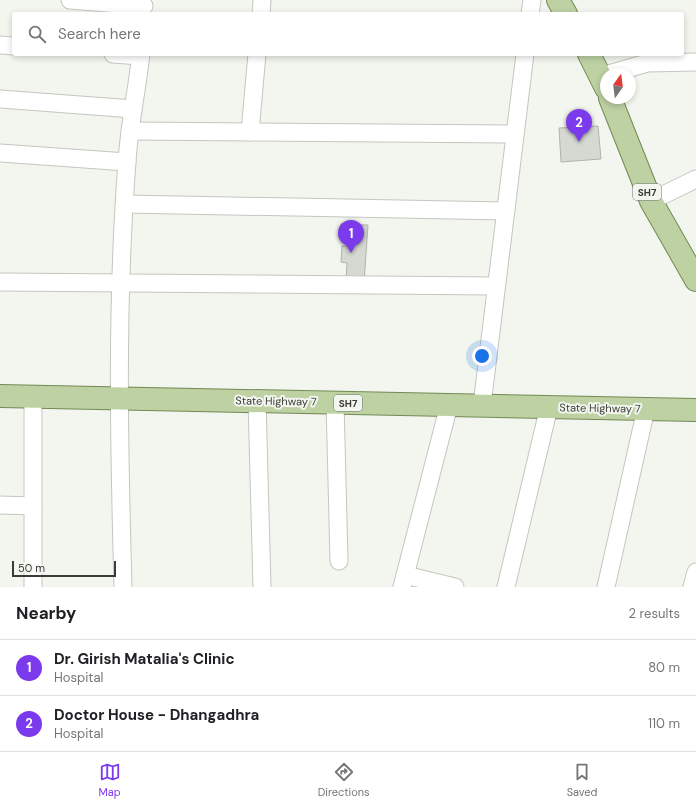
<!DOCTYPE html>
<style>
body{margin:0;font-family:"DM Sans",sans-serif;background:#f6f6f6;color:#202124}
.compass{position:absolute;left:600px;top:68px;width:36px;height:36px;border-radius:50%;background:#fff;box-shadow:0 2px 6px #0003;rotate:14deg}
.scale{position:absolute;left:12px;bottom:10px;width:104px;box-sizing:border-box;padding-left:4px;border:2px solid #3a3b38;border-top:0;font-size:11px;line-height:14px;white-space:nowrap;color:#3a3b38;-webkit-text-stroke:3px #f2f6ee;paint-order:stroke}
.you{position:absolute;left:482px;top:356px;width:14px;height:14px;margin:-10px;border:3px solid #fff;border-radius:50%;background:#1a73e8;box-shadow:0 0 0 6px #1a73e833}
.badge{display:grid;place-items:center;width:26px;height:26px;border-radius:50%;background:#7c3aed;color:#fff;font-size:13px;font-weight:700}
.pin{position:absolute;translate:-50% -33px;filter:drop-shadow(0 1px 2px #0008)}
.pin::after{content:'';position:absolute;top:21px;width:14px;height:12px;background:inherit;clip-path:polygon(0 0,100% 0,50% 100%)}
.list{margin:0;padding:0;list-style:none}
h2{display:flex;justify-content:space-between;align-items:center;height:52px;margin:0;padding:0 16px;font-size:17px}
h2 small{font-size:13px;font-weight:400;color:#757577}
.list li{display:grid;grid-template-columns:26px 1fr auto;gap:12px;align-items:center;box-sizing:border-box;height:56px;padding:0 16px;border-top:1px solid #e0e0e0}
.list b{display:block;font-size:15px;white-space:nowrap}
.list p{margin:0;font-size:13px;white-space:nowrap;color:#757577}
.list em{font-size:13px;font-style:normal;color:#757577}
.icon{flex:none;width:22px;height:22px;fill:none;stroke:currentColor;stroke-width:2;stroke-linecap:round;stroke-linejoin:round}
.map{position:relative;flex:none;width:696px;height:587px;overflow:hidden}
.search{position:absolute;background:#fff;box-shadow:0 2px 6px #0003;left:12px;right:12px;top:12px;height:44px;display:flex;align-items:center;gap:10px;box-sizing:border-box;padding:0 14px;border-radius:4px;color:#757577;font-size:15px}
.sheet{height:164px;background:#fff}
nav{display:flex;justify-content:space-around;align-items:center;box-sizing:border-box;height:56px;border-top:1px solid #e0e0e0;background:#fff;font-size:11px;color:#757577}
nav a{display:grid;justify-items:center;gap:2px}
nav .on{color:#7c3aed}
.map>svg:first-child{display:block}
.building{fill:#d5d9d1;stroke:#b0b4ac}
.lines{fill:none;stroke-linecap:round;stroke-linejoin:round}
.street-casing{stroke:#c3c7bf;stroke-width:19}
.primary-casing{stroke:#738955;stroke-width:24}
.street{stroke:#fff;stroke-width:17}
.primary{stroke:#bdd1a3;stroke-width:22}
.labels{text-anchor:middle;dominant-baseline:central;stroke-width:4;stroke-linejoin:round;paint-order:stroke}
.shield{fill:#f2f6ee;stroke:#71736f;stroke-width:1}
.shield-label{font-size:10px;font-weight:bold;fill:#3a3b38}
.street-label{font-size:11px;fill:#3a3b38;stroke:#f2f6ee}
</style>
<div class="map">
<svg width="696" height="587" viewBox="0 0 696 587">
<rect width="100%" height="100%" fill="#f2f6ee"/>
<g class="building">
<path d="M598,126L601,159L561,162L559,128Z"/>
<path d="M341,224L368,225L364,283L346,281L347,263L341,262L342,246H348L349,235H340Z"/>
</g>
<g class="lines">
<g class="street-casing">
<g id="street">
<path d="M70,0L144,6"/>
<path d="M261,14L262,0"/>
<path d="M530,14L532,0"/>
<path d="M0,45L14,46"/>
<path d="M113,54L140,56"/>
<path d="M609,74L647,63L696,62"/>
<path d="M0,99L133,109"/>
<path d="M130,131L515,134"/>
<path d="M250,132L257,54"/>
<path d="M0,153L127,162"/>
<path d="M651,201L696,179"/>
<path d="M125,204L506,211"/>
<path d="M0,282L496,286"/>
<path d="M33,396V587"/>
<path d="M257,401L262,587"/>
<path d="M335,402L339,561"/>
<path d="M482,405L525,54"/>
<path d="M0,505L33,506"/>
<path d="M405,575L455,587"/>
<path d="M123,587C119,445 116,303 127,162C129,126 137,90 141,54"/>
<path d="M402,587L449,405"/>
<path d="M506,587L549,407"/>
<path d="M606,587L646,409"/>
<path d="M692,587L696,572"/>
</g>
</g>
<g class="primary-casing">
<g id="primary">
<path d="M558,0L566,14"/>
<path d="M589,54L606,88"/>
<path d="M610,98L651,201L696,280"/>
<path d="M0,396L696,410"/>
</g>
</g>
<use href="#street" class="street"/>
<use href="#primary" class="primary"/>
</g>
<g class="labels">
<g class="shield">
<rect x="633" y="184" width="28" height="16" rx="3"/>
<rect x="334" y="395" width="28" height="16" rx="3"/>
</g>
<g class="shield-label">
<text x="647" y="192">SH7</text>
<text x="348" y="403">SH7</text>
</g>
<g class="street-label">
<text transform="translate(276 401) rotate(1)">State Highway 7</text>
<text transform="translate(600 408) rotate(1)">State Highway 7</text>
</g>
</g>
</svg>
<svg class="compass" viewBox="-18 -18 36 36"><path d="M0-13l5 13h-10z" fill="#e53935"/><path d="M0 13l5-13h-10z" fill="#757577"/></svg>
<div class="scale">50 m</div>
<div class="you"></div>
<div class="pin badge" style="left:351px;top:253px">1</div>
<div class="pin badge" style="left:579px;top:142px">2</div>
<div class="search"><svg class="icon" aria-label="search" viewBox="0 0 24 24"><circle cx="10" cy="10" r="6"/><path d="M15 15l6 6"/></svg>Search here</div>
</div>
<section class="sheet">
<h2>Nearby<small>2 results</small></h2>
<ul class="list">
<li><span class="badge">1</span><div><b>Dr. Girish Matalia's Clinic</b><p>Hospital</p></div><em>80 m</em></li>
<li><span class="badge">2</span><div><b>Doctor House - Dhangadhra</b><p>Hospital</p></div><em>110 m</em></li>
</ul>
</section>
<nav>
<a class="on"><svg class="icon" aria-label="map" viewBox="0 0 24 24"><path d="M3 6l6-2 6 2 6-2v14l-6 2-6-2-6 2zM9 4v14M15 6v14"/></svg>Map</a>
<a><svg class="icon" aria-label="directions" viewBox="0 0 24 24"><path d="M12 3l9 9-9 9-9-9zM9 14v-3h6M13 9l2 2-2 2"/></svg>Directions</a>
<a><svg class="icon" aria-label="saved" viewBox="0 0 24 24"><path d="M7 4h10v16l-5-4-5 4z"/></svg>Saved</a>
</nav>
